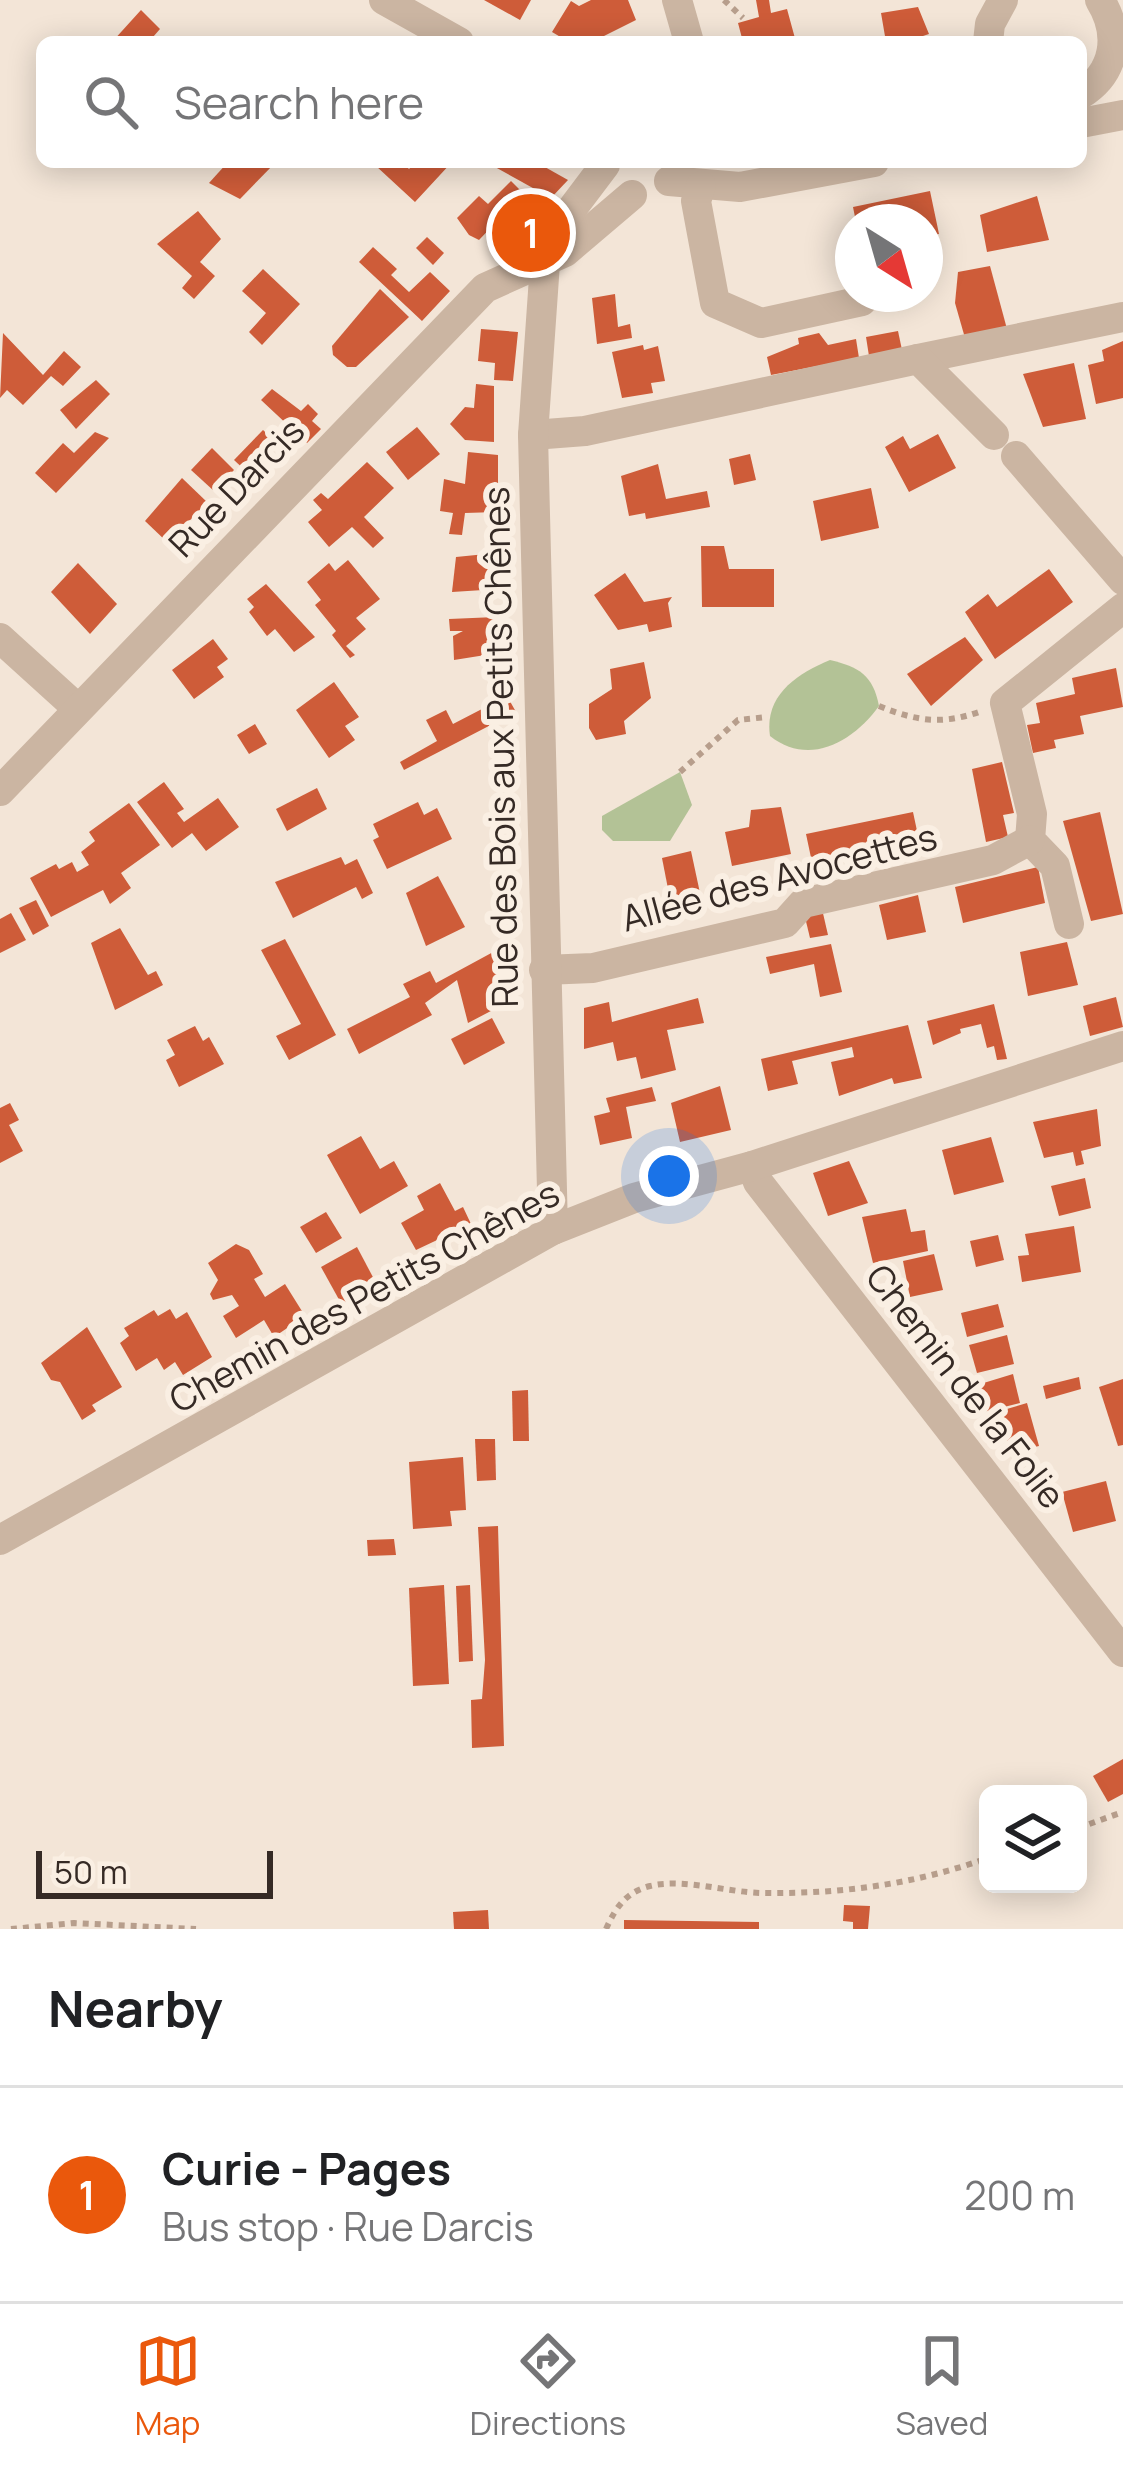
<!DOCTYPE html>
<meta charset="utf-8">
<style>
body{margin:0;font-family:Manrope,sans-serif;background:#f2f2f2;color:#202124}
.controls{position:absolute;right:36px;bottom:36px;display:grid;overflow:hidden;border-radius:18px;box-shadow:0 6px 30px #0003}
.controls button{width:108px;height:108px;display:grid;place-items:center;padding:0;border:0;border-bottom:3px solid #e0e0e0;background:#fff;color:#202124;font:60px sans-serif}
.compass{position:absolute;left:835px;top:204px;width:108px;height:108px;border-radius:50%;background:#fff;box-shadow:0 6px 30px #0003;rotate:143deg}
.scale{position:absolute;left:36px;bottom:30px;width:237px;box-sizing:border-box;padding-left:12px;border:6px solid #352a25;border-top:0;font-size:33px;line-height:42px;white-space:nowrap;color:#352a25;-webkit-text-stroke:9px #faefe3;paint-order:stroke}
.you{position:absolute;left:669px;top:1176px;width:42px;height:42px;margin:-30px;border:9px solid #fff;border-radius:50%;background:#1a73e8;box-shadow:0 0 0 18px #1a73e833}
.badge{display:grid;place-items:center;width:78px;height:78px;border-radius:50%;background:#ea580c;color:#fff;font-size:39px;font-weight:700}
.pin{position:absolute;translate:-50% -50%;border:6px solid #fff;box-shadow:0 3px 12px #0006}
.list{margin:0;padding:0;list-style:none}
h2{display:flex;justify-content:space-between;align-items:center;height:156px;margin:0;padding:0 48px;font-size:51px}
h2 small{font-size:39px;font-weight:400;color:#757577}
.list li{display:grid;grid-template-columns:78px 1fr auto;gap:36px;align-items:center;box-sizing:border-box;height:216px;padding:0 48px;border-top:3px solid #e0e0e0}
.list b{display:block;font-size:45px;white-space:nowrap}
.list p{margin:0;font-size:39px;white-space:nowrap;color:#757577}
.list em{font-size:39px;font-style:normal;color:#757577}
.icon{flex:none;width:66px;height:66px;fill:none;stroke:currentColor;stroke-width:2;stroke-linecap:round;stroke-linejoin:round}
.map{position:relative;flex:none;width:1123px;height:1929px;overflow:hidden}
.search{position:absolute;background:#fff;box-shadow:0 6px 30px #0003;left:36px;right:36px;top:36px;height:132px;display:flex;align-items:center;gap:30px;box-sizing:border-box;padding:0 42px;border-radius:18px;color:#757577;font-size:45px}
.sheet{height:372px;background:#fff}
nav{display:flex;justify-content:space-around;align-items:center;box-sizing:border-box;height:168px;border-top:3px solid #e0e0e0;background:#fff;font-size:33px;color:#757577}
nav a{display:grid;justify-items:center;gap:6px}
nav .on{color:#ea580c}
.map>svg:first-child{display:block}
.green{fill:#b3c296}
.building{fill:#ce5c39}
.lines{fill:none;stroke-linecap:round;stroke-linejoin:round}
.path{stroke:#b79e8c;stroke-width:6;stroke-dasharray:6 6;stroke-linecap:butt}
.minor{stroke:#cbb5a2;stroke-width:30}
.labels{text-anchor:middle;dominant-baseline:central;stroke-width:12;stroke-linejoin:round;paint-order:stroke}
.street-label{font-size:36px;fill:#352a25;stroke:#faefe3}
</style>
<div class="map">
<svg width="1123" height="1929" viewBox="0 0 1123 1929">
<rect width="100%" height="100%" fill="#f3e5d7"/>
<g class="green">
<path d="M830,660C859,667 873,675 879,706C853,742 809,767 770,736C764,696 796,674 830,660Z"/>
<path d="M680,772L692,805L670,841H613L602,830V816Z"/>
</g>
<g class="building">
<path d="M484,0H531L520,20Z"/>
<path d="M591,0H628L636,20L592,42H569L552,32L571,1L579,6Z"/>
<path d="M756,0H769L771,13L787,9L796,42H743L738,23L759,17Z"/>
<path d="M918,7L929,34L923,36L924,42H886L881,13Z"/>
<path d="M141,10L160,29L153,37L159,42H112Z"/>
<path d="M228,162H276L240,199L209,183Z"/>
<path d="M380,162H402L409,169L416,162H452L415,202L376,166Z"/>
<path d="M486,162H536L568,180L551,198Z"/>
<path d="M511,181L535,205L508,226L500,218L479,240L469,235L457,218L479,196L488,204Z"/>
<path d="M930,191L939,234L925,237V222H856L853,207Z"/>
<path d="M1037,196L1049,240L987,252L980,215Z"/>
<path d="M198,211L221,239L200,262L215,276L194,299L182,288L192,276L157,244Z"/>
<path d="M427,237L444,253L433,265L416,248Z"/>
<path d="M373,247L397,269L391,275L409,292L430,272L450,291L422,321L359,262Z"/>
<path d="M990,266L1007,329L965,338L955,303L958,272Z"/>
<path d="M263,269L300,304L262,345L249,332L266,313L242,291Z"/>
<path d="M380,289L409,317L356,367H347L333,355L332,346Z"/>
<path d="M615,294L618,327L630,324L632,338L597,344L592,298Z"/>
<path d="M481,329L518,332L513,381L494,380L495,363L478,361Z"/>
<path d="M898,331L902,350L869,356L866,337Z"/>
<path d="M3,333L43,375L64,351L81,367L63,386L51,376L23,405L7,390L0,398Z"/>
<path d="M819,333L828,345L856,339L859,358L771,375L767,357L799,344L798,338Z"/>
<path d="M1123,341V398L1096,404L1088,365L1104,361L1102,350Z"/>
<path d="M643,345L644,350L658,346L665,381L651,383L653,393L622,398L612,352Z"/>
<path d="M1074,363L1086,419L1043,427L1023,374Z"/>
<path d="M96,380L110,394L76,429L60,410Z"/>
<path d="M476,384L494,386V442L465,440L450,424L465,407L474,408Z"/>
<path d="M272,389L301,411L308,404L318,414L312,421L321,429L307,443L261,400Z"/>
<path d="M417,427L440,454L408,480L386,452Z"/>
<path d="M263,430L278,444L249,474L234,460Z"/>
<path d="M95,432L109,438L56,493L35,473L63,443L74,453Z"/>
<path d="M938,434L956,468L909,492L885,447L903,436L910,449Z"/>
<path d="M212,448L234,470L214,491L191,470Z"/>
<path d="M468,452L498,455V500L497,512L465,513L462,535L449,534L453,513L440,511L444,479L465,484Z"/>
<path d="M750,454L756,480L734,485L729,459Z"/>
<path d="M367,462L394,488L364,517L384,538L373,548L352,527L329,547L308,522L322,510L313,500L321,493L328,499Z"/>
<path d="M658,464L666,499L707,491L710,507L646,519L645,513L629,516L621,476Z"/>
<path d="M182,478L208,503L167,542L145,521Z"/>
<path d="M871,488L879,528L821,541L813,501Z"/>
<path d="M701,546H724L729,569H774V607H702Z"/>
<path d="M496,553L499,589L452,592L456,557Z"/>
<path d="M348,560L380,599L356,618L366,629L346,646L355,655L350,658L332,635L336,631L315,605L321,600L307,582L329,563L335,571Z"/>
<path d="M78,563L117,604L90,634L51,592Z"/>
<path d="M1049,569L1073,602L995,659L965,612L988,594L997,607Z"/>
<path d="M625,573L644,602L672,597L668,603L672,627L649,632L647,624L618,630L594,595Z"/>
<path d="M266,584L315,637L294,652L275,629L267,636L249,612L254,607L247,599Z"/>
<path d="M496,617L498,653L454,660L453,636L463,631H450L449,619Z"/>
<path d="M965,637L983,660L931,706L907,674Z"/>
<path d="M213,639L228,659L217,667L224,677L194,699L172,670Z"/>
<path d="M644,662L651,698L624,721L626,734L596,740L589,728V704L612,689L610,669Z"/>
<path d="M1116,668L1123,707L1080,716L1084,734L1054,740L1056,748L1033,753L1027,725L1040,723L1036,703L1075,694L1072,678Z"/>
<path d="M334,682L359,717L345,726L355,740L329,758L296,710Z"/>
<path d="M507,696L516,712L404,770L400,762L437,741L426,720L446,710L453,724Z"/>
<path d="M255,724L267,744L249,754L237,735Z"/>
<path d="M1002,762L1014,813L1003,815L1008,837L986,842L972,769Z"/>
<path d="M164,782L184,809L177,813L184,822L218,798L239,827L206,851L192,833L172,848L137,802Z"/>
<path d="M317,788L327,809L287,831L276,809Z"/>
<path d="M418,802L424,815L437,808L452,839L387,869L373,840L379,837L373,824Z"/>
<path d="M129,803L160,845L121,873L131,888L110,904L103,890L51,917L30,878L56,864L59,869L72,862L77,872L89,865L81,852L95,841L89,832Z"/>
<path d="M781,807L791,854L732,866L725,832L749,827L751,810Z"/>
<path d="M913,812L920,845L813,867L806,834Z"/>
<path d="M1100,812L1123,914L1091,921L1063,821Z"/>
<path d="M691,851L700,893L670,899L662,858Z"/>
<path d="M341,857L345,865L357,859L373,893L362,899L356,887L293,918L275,882Z"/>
<path d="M1038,867L1045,903L963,923L955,887Z"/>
<path d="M438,876L465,927L426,946L406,893Z"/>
<path d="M918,895L926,932L887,940L879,905Z"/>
<path d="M36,900L49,926L33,935L19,908Z"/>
<path d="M822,909L828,935L810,938L804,913Z"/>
<path d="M11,913L26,940L0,953V919Z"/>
<path d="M120,928L148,975L156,971L163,985L115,1010L91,943Z"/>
<path d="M285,939L336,1035L289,1060L276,1036L301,1024L261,950Z"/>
<path d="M1067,942L1078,985L1028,996L1020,952Z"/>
<path d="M831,944L842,992L820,997L814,964L770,974L766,957Z"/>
<path d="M495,951L510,1001L468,1023L457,980L425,1003L432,1015L359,1054L347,1029L410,997L403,984L430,971L436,983Z"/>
<path d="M1116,997L1123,1027L1090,1036L1083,1006Z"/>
<path d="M698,998L704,1023L667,1030L676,1070L641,1079L636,1057L617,1061L613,1042L584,1049V1008L609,1002L612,1022Z"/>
<path d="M994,1004L1007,1059L997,1060L994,1046L987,1048L981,1024L960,1029L961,1033L933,1045L927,1021Z"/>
<path d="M492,1018L505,1043L464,1065L451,1039Z"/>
<path d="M908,1025L922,1078L894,1084L892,1078L839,1096L831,1062L854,1057L852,1047L792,1061L798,1084L768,1091L761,1059Z"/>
<path d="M195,1026L203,1041L209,1037L224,1064L179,1087L166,1060L175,1055L167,1040Z"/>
<path d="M720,1086L731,1130L680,1142L671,1103Z"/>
<path d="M652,1087L656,1101L626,1107L632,1138L600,1145L594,1116L610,1112L606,1098Z"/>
<path d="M10,1103L19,1120L9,1125L23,1151L0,1163V1108Z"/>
<path d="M1097,1109L1101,1146L1081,1151L1084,1164L1076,1166L1073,1152L1044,1158L1033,1122Z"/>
<path d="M361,1136L380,1169L394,1161L408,1186L360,1214L327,1155Z"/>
<path d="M991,1137L1004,1182L954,1195L942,1150Z"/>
<path d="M849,1161L868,1203L828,1216L813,1173Z"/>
<path d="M1085,1178L1091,1208L1059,1216L1051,1186Z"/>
<path d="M440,1183L455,1211L463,1207L471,1224L416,1250L401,1223L424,1210L417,1196Z"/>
<path d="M906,1209L911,1232L925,1230L928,1251L873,1263L862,1217Z"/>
<path d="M326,1212L342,1238L316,1253L300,1227Z"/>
<path d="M1074,1226L1081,1272L1022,1282L1018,1256L1029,1255L1025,1234Z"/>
<path d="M998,1235L1004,1260L976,1267L970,1241Z"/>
<path d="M236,1244L249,1250L263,1274L254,1279L265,1297L285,1284L305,1316L274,1337L264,1320L236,1338L223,1316L239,1306L232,1295L213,1300L210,1294L218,1280L208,1263Z"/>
<path d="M357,1247L375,1281L342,1305L321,1267Z"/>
<path d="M934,1254L943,1290L910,1297L903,1261Z"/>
<path d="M998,1304L1004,1327L967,1337L961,1313Z"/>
<path d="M170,1309L176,1319L187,1312L212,1357L183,1375L175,1362L164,1370L157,1358L136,1371L120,1343L129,1336L124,1328L154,1310L158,1316Z"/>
<path d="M87,1327L122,1387L92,1405L96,1411L82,1420L60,1382L51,1380L41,1363Z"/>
<path d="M1007,1335L1014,1364L977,1373L969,1345Z"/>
<path d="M1013,1374L1020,1403L984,1412L977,1385Z"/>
<path d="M1079,1377L1081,1389L1046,1399L1043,1386Z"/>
<path d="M1123,1379V1445L1118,1446L1099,1387Z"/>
<path d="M528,1390L529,1441H513L512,1391Z"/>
<path d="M1027,1403L1039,1446L1010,1453L1000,1411Z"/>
<path d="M475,1439H495L496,1480L477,1481Z"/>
<path d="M463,1457L466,1510L450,1511L452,1526L413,1529L409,1462Z"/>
<path d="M1106,1481L1116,1521L1073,1532L1062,1492Z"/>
<path d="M498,1526L504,1746L472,1748L471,1700L482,1699L485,1660L478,1527Z"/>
<path d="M394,1539L396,1555L368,1556L367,1540Z"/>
<path d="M444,1585L449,1684L413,1686L409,1588Z"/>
<path d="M470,1585L473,1661L459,1662L456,1586Z"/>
<path d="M1123,1759V1794L1108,1802L1093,1776Z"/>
<path d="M844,1905L870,1906L868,1929H853V1922L843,1921Z"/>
<path d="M488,1910L489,1929H454L453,1912Z"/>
<path d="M624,1920L759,1922V1929H624Z"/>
</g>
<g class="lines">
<g class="path">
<path d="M724,0L743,18"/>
<path d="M879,706C916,721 941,725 979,712"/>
<path d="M680,772L738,720L767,717"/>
<path d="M1078,1828L1123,1812"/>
<path d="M11,1929L74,1923L196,1929"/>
<path d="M606,1929C616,1907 626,1892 650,1886C683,1878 726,1892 761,1893C841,1894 912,1885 988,1858"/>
</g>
<g class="minor">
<path d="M384,0L459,42"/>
<path d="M677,0L689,42"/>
<path d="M988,42L990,24L1003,0"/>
<path d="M1081,94C1116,72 1121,34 1100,0"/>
<path d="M1081,123L1123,115"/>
<path d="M669,181L740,187L874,162"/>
<path d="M701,186L696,201L715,303L761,323L862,301"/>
<path d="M918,359L1123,317"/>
<path d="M533,435L585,431L918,359L994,435"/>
<path d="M1016,456L1123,580"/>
<path d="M0,638L76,707"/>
<path d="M0,791L485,288L565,252L632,195"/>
<path d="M1069,924L1055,866L1030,840L1032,814L1005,703L1123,608"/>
<path d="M544,970L593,968L785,923L803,903L993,860L1030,840"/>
<path d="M752,1166L758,1182L1123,1652"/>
<path d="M553,1230L533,435L545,263L559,226L605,165"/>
<path d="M0,1540L553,1230L634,1198L752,1166L1123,1046"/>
</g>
</g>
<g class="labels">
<g class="street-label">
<text transform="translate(236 487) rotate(-46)">Rue Darcis</text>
<text transform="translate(500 747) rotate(-91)">Rue des Bois aux Petits Chênes</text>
<text transform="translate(779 877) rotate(-15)">Allée des Avocettes</text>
<text transform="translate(364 1296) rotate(-29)">Chemin des Petits Chênes</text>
<text transform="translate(966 1386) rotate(52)">Chemin de la Folie</text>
</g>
</g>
</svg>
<div class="controls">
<button><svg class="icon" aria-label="layers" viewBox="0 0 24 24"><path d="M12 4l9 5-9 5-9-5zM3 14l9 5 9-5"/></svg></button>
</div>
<svg class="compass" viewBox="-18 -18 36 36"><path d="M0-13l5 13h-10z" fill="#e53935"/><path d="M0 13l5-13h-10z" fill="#757577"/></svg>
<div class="scale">50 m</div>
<div class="you"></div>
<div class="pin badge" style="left:531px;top:233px">1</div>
<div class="search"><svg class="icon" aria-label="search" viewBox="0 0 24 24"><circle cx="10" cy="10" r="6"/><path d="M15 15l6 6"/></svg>Search here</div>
</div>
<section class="sheet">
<h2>Nearby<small></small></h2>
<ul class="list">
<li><span class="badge">1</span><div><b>Curie - Pages</b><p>Bus stop · Rue Darcis</p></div><em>200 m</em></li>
</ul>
</section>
<nav>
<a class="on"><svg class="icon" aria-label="map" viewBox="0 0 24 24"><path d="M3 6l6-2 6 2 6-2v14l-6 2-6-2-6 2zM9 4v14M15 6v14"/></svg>Map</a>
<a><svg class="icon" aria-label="directions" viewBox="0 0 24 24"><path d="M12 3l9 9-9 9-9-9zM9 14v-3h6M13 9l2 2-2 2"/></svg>Directions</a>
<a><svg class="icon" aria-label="saved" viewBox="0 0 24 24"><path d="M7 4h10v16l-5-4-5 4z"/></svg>Saved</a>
</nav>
